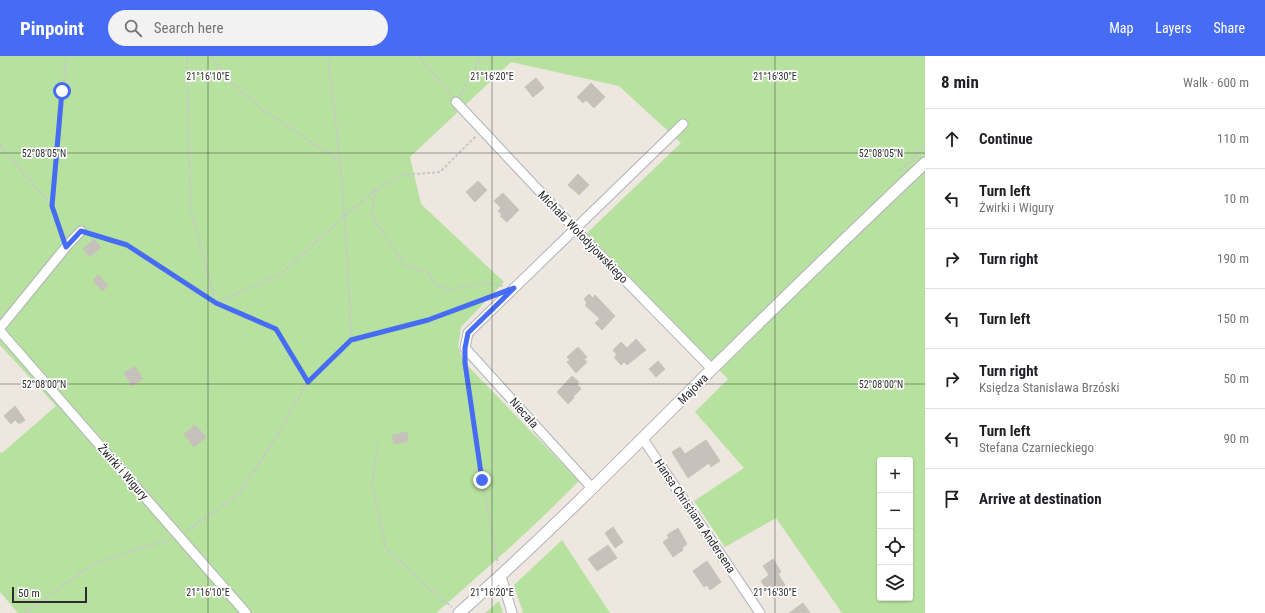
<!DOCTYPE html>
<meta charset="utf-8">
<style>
body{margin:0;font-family:"Roboto Condensed",sans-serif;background:#f2f2f2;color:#202124}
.controls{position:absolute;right:12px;bottom:12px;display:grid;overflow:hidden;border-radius:4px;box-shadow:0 1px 3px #0004}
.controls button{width:36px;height:36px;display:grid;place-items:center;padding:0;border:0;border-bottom:1px solid #e0e0e0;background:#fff;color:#202124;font:20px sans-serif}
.scale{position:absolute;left:12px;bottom:10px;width:75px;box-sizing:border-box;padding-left:4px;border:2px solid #2c2c2c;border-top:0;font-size:11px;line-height:14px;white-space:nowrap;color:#2c2c2c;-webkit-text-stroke:3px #fff;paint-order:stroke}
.stop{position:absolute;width:12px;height:12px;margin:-9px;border:3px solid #466bf4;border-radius:50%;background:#fff}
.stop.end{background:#466bf4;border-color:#fff;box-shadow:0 1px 4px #0008}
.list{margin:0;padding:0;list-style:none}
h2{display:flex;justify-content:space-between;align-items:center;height:52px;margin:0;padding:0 16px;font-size:17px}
h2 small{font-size:13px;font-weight:400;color:#757577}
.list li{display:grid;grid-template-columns:26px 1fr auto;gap:12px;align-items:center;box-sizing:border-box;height:60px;padding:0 16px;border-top:1px solid #e0e0e0}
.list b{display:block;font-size:15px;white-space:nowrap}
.list p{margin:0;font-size:13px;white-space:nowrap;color:#757577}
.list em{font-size:13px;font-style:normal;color:#757577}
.icon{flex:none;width:22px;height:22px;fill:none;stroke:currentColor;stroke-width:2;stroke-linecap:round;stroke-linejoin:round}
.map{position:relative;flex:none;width:925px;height:557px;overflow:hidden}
header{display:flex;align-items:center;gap:24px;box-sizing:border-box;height:56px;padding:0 20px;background:#466bf4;color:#fff}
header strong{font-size:19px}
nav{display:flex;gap:22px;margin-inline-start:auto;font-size:14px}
.search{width:280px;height:36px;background:#f2f2f2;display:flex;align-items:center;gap:10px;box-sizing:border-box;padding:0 14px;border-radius:22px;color:#757577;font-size:15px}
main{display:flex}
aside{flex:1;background:#fff}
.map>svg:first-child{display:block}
.green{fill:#b7e19e;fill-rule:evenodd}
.building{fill:#c6c1bb;stroke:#c9c3b9}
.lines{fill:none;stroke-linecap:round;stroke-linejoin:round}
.minor-casing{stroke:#b0b2bc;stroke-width:11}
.tertiary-casing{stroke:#b0b2bc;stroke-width:13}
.path{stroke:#c8c8c8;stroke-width:2;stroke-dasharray:3 2;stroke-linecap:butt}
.minor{stroke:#fff;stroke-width:9}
.tertiary{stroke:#fff;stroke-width:11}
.route{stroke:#466bf4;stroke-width:5}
.ticks{fill:none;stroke:#2c2c2c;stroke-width:1;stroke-opacity:0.45}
.labels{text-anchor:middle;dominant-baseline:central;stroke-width:3.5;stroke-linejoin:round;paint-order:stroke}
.street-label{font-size:12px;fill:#2c2c2c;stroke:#fff}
.ticks-label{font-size:10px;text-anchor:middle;fill:#2c2c2c;stroke:#fff;stroke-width:3.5;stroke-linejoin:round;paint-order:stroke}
</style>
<header>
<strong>Pinpoint</strong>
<div class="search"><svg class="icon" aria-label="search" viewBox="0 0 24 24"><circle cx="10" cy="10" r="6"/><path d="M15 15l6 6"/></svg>Search here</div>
<nav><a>Map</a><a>Layers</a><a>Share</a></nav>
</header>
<main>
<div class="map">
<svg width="925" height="557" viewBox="0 0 925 557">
<rect width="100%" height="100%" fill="#ede7e0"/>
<g class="green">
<path d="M0,0H925V557H842L776,462L725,491L694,445L744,412L695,356L728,323L587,177L681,87L619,30L511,6L410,101L421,148L504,226L461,271L458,291L465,307L579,425C534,471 485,514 436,557H18L0,536V396L2,397L56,350L0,289ZM880,404H910V542H880Z"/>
<path d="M562,484L610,557H523L514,529Z"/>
<path d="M499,545L503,557H485Z"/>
</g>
<g class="building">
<path d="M536,22L544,32L533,41L525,31Z"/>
<path d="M591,27L605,41L594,52L586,44L583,47L577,41Z"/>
<path d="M578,118L589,129L579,139L568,129Z"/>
<path d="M478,125L487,134L475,146L466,136Z"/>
<path d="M503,137L519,154L507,166L500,160L502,158L498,155L501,152L494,145Z"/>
<path d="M94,183L101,191L90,201L83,193Z"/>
<path d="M99,219L108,230L102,235L93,224Z"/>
<path d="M589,238L593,242L595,239L615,260L602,274L595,267L600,263L585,249L587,247L584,243Z"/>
<path d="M636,283L646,294L627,309L624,306L621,309L614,301L617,299L613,294L621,286L627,292Z"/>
<path d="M578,291L587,301L584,303L587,306L576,317L567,306L570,304L567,301Z"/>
<path d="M658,305L665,313L656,321L649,313Z"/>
<path d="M135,310L143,323L132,330L124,317Z"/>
<path d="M572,320L579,326L577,328L581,333L573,341L574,342L568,348L557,336Z"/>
<path d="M15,350L25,364L21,367H18L15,364L11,368L4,360Z"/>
<path d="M195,369L206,381L194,391L184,378Z"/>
<path d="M407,376L408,385L394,388L392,379Z"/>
<path d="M706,384L720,405L711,411L709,407L688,422L672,396L680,391L685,398Z"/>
<path d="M613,471L623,486L615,492L605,477Z"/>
<path d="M678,472L687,488L682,492L683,494L673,501L663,486L669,482L667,479Z"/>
<path d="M608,489L617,502L597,515L588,503Z"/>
<path d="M773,503L781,516L778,518L785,529L779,533L780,535L772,541L761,525L769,519L763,510Z"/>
<path d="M707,505L721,526L710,534L707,529L704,531L693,515Z"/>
<path d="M803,547L810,557H789Z"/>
</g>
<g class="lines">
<g class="minor-casing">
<g id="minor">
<path d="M456,46L575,173L712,313"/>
<path d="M0,272L66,191L81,175"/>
<path d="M0,275L246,557"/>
<path d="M643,383L760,557"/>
<path d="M593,433L465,292L468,277L683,68"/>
<path d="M501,520L512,557"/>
</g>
</g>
<g class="tertiary-casing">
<path id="tertiary" d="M459,557C547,479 629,396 712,313C782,244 853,175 925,107"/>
</g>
<g class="path">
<path d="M187,0L190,151L216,247L276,273L308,326"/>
<path d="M212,0L228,24L263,54L340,105"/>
<path d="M419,0L451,39"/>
<path d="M460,39L482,0"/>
<path d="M0,89L52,150L63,181"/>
<path d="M900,115L925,90"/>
<path d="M376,134L371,158L405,209L427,216L438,231L452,233L485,227L503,230"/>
<path d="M52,150L62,35L67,0"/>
<path d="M88,177L127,189L216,247L281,218L345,159L377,133L404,119L440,116L476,80"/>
<path d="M351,284L428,264L491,241"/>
<path d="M465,305L482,424L498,508"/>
<path d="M378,386L372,428L386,492L426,530L452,551"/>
<path d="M187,475L239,438L275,383L308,326L351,284C347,191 342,99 328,7L330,0"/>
<path d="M25,557L93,508L171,483"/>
</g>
<use href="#minor" class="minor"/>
<use href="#tertiary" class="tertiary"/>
</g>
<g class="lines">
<path class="route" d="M62,35L52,150L66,191L81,175L127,189L216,247L276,273L308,326L351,284L428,264L514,232L468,277L465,292V307L482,424"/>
</g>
<path class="ticks" d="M208,0V557M492,0V557M775,0V557M0,97H925M0,328H925"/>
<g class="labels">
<g class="street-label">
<text transform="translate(583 181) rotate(46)">Michała Wołodyjowskiego</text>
<text transform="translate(693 333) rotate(-45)">Majowa</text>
<text transform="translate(524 357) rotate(48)">Niecała</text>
<text transform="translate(123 416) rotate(49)">Żwirki i Wigury</text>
<text transform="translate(695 460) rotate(56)">Hansa Christiana Andersena</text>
</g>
</g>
<g class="ticks-label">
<text x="208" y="24">21°16'10"E</text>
<text x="492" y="24">21°16'20"E</text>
<text x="775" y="24">21°16'30"E</text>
<text x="44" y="101">52°08'05"N</text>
<text x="881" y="101">52°08'05"N</text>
<text x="44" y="332">52°08'00"N</text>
<text x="881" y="332">52°08'00"N</text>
<text x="208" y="540">21°16'10"E</text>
<text x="492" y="540">21°16'20"E</text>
<text x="775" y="540">21°16'30"E</text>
</g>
</svg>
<div class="controls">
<button>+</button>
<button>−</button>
<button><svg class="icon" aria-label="locate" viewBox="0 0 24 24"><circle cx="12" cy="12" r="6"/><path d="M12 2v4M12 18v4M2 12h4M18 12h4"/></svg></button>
<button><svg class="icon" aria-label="layers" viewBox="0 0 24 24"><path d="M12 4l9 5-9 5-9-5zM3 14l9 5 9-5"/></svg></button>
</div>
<div class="scale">50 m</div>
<div class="stop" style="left:62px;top:35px"></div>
<div class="stop end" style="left:482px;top:424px"></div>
</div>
<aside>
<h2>8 min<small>Walk · 600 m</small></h2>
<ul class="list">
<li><svg class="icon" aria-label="ahead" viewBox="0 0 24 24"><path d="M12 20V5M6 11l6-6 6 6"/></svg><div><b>Continue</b></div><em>110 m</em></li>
<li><svg class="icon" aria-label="left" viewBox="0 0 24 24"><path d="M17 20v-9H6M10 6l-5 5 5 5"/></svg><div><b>Turn left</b><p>Żwirki i Wigury</p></div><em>10 m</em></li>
<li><svg class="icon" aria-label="right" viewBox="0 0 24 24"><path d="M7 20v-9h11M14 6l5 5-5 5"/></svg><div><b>Turn right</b></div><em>190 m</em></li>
<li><svg class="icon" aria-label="left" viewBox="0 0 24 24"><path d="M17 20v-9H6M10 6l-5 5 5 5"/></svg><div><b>Turn left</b></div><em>150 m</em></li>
<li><svg class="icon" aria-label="right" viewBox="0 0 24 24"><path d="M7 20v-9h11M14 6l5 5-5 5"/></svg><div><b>Turn right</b><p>Księdza Stanisława Brzóski</p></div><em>50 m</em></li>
<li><svg class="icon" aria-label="left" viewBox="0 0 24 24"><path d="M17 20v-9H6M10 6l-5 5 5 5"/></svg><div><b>Turn left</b><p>Stefana Czarnieckiego</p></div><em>90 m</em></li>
<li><svg class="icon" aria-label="arrive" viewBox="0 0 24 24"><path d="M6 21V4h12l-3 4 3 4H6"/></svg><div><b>Arrive at destination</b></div></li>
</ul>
</aside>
</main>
